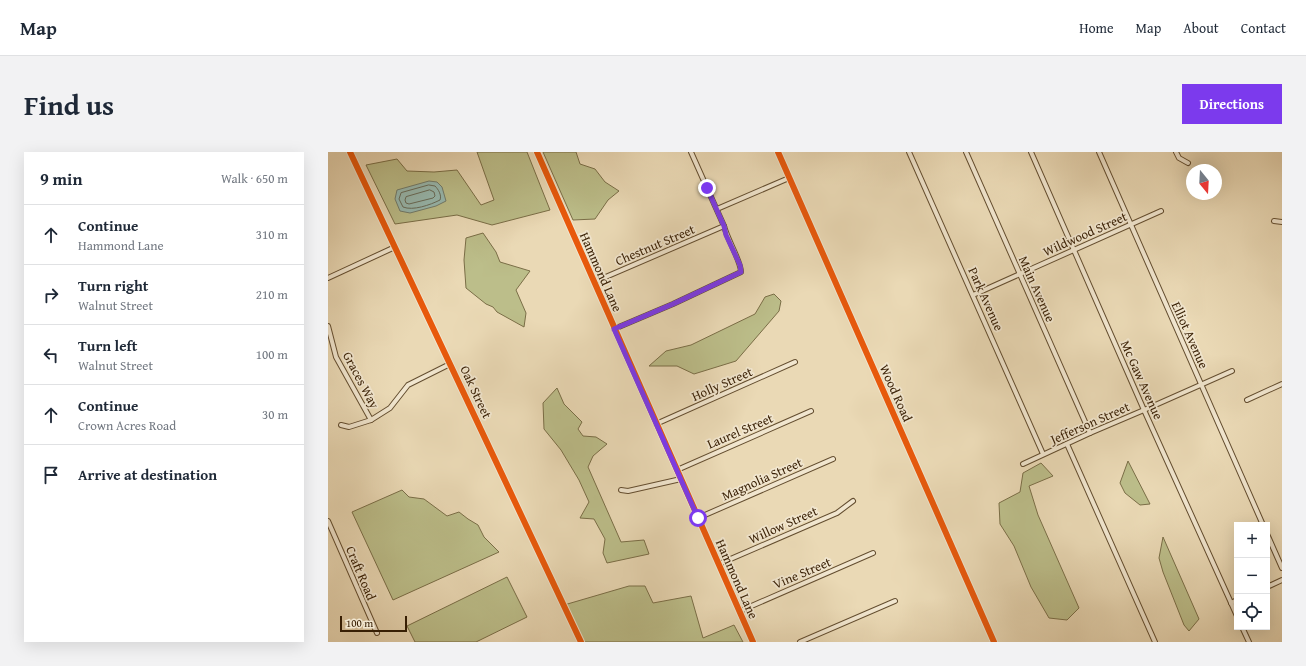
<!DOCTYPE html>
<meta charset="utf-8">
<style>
body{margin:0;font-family:"Gentium Book Plus",serif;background:#f2f2f3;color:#1f2937}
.controls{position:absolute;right:12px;bottom:12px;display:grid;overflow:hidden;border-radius:0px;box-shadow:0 4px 16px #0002}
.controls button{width:36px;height:36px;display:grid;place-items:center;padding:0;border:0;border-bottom:1px solid #e0e1e3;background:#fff;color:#1f2937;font:20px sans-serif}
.compass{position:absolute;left:858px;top:12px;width:36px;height:36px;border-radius:50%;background:#fff;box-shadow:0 4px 16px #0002;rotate:162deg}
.scale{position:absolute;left:12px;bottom:10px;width:67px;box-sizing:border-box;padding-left:4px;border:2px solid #381f04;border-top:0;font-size:11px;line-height:14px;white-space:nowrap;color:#381f04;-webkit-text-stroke:3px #f1e6cf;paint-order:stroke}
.stop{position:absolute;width:12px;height:12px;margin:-9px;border:3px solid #7c3aed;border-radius:50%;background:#fff}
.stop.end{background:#7c3aed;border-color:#fff;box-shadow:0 1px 4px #0008}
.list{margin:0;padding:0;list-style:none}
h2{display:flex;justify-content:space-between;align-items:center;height:52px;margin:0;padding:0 16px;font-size:17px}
h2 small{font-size:13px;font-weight:400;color:#747a83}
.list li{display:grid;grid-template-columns:26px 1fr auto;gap:12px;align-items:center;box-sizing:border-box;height:60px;padding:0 16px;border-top:1px solid #e0e1e3}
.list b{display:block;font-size:15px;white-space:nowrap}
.list p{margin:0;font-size:13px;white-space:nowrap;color:#747a83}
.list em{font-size:13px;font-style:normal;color:#747a83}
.icon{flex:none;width:22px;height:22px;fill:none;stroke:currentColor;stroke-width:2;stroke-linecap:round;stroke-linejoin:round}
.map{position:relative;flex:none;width:954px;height:490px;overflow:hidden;border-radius:0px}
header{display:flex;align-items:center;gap:24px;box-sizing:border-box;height:56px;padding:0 20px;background:#fff;border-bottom:1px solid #e0e1e3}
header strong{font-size:19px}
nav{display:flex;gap:22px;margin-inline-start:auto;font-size:14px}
.intro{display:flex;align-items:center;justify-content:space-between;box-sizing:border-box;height:96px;padding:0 24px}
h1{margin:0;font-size:28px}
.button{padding:10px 18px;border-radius:0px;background:#7c3aed;color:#fff;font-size:14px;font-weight:700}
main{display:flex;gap:24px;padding:0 24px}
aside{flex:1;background:#fff;border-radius:0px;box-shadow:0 4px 16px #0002}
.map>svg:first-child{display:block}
.green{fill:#bcbe8a;stroke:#7a6e47}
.water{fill:#98bab1;stroke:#727c6c}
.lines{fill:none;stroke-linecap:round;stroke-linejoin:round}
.shore{stroke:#686c5a;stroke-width:1}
.minor-casing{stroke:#644e30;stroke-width:6}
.minor{stroke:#f1e6cf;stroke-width:4}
.cycleway-casing{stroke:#f1e6cf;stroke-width:8}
.cycleway{stroke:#e8590c;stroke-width:6}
.route{stroke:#7c3aed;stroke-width:5}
.labels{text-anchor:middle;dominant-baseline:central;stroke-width:3.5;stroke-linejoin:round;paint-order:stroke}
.street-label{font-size:13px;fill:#381f04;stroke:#f1e6cf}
</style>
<header>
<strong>Map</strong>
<nav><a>Home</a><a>Map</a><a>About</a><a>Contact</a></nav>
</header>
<div class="intro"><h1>Find us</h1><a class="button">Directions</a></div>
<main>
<aside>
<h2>9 min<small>Walk · 650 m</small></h2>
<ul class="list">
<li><svg class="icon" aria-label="ahead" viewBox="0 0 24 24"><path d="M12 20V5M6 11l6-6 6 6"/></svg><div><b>Continue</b><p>Hammond Lane</p></div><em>310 m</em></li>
<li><svg class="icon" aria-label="right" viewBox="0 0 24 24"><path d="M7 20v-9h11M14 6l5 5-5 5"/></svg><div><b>Turn right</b><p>Walnut Street</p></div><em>210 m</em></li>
<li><svg class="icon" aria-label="left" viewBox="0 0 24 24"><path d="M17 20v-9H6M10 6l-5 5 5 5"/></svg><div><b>Turn left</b><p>Walnut Street</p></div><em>100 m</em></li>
<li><svg class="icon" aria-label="ahead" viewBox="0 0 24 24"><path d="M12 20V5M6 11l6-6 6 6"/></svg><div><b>Continue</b><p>Crown Acres Road</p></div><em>30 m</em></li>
<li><svg class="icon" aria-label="arrive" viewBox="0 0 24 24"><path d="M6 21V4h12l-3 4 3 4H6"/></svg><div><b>Arrive at destination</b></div></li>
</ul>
</aside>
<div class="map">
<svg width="954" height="490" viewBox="0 0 954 490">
<rect width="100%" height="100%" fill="#ead9b5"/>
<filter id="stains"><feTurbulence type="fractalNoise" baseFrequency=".005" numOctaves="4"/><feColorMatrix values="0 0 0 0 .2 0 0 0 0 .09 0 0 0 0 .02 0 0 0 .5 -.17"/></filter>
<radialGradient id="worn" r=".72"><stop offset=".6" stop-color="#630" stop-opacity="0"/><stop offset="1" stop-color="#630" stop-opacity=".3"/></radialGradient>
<g class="green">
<path d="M149,0H199L222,58L164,73L129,63L67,72L38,13L69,7L79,19L106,20L129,18L153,53L166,48Z"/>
<path d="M215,0H248L252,12L267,17L277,30L291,39L280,48L267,67L245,68Z"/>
<path d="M155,81L168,100L172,110L202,119L188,138L198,161L196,175L169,160L165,155L158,152L138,136L136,108L138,86Z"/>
<path d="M446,142L453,149L451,159L408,209L366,222L349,214H321L338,199L363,193L427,162L437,145Z"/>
<path d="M229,236L236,252L254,270L250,277L255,284L268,285L279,292L265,304L260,315L293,390L316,388L321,402L279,411L275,401L277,387L266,367L252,366L261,350L251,328L233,298L216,277L215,251Z"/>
<path d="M800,309L822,352L812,353L797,341L792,331Z"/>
<path d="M713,311L725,324L701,334L710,363L751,456L739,468L721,466L703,435L686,394L672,372L671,351L692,340L695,321Z"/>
<path d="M74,338L81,345L96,347L119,364L131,360L140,367L150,373L156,385L171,400L65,448L24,360Z"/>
<path d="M835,385L871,467L861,479L856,473L835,420L831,406Z"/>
<path d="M179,425L199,465L148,490H87L79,474Z"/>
<path d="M301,434H317L325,451L363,444L375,486L406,473L415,490H253L236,453Z"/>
</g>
<path class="water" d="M101,29L109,30L114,35L118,49L108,54L82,61L72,59L67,47L69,38Z"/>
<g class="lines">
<g class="shore">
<path d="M101,33L107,34C110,37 114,43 112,48C102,53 85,59 75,55L71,47L73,41Z"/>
<path d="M102,38L106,40L107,44L105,46L81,52L78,51L77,48L78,45Z"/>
</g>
<g class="minor-casing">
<g id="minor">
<path d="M22,0L253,490"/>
<path d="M209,0L425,490"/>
<path d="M450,0L666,490"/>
<path d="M581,0L715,302"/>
<path d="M638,0L762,281"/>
<path d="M703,0L816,258L909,464"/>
<path d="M771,0L935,373"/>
<path d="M848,0L851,6L860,11"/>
<path d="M389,57L461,26"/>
<path d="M946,69L954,70"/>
<path d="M0,126L67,95"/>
<path d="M266,130L396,74"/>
<path d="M645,143L833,59"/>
<path d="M0,174L8,205L43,268"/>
<path d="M286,177L345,152L413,120C413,109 399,87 396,74L363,0"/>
<path d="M919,248L954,232"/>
<path d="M328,272L467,210"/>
<path d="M13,273L21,275L43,268L62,256L80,233L122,212"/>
<path d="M739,292L827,490"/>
<path d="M695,312L762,281L816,258L904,219"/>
<path d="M349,318L483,259"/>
<path d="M293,338L300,339L353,327"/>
<path d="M370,366L505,307"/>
<path d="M0,369L49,481"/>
<path d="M939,382L954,416"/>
<path d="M391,412L509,361L525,349"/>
<path d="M939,435L954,428"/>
<path d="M903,451L909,448"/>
<path d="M412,459L545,401"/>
<path d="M914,475L921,490"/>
<path d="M472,490L567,449"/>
</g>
</g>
<use href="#minor" class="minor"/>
<g class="cycleway-casing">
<g id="cycleway">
<path d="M22,0L253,490"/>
<path d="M209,0L425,490"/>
<path d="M450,0L666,490"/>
</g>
</g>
<use href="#cycleway" class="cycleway"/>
</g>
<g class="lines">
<path class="route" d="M370,366L286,177L345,152L413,120L412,113L398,83L396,74L379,36"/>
</g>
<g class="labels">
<g class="street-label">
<text transform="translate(757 82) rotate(-24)">Wildwood Street</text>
<text transform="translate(327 93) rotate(-23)">Chestnut Street</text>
<text transform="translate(273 120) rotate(66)">Hammond Lane</text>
<text transform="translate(709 137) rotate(66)">Main Avenue</text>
<text transform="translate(658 147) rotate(66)">Park Avenue</text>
<text transform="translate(862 183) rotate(66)">Elliot Avenue</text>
<text transform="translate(33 228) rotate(62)">Graces Way</text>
<text transform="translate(814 228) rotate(66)">Mc Gaw Avenue</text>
<text transform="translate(394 232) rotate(-24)">Holly Street</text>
<text transform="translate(148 240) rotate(65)">Oak Street</text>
<text transform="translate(568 241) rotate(66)">Wood Road</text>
<text transform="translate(762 271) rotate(-24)">Jefferson Street</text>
<text transform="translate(412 279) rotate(-23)">Laurel Street</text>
<text transform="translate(434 327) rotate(-24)">Magnolia Street</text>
<text transform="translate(455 373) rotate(-24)">Willow Street</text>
<text transform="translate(33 421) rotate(67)">Craft Road</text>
<text transform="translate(474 421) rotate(-23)">Vine Street</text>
<text transform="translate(409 427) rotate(66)">Hammond Lane</text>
</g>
</g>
<rect width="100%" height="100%" filter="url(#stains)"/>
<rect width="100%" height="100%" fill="url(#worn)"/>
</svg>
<div class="controls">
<button>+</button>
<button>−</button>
<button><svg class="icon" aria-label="locate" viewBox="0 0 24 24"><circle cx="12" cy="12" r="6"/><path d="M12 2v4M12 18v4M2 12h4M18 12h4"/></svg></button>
</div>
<svg class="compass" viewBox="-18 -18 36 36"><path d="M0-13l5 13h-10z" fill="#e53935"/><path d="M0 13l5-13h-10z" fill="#747a83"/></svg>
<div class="scale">100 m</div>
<div class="stop" style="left:370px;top:366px"></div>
<div class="stop end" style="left:379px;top:36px"></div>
</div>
</main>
